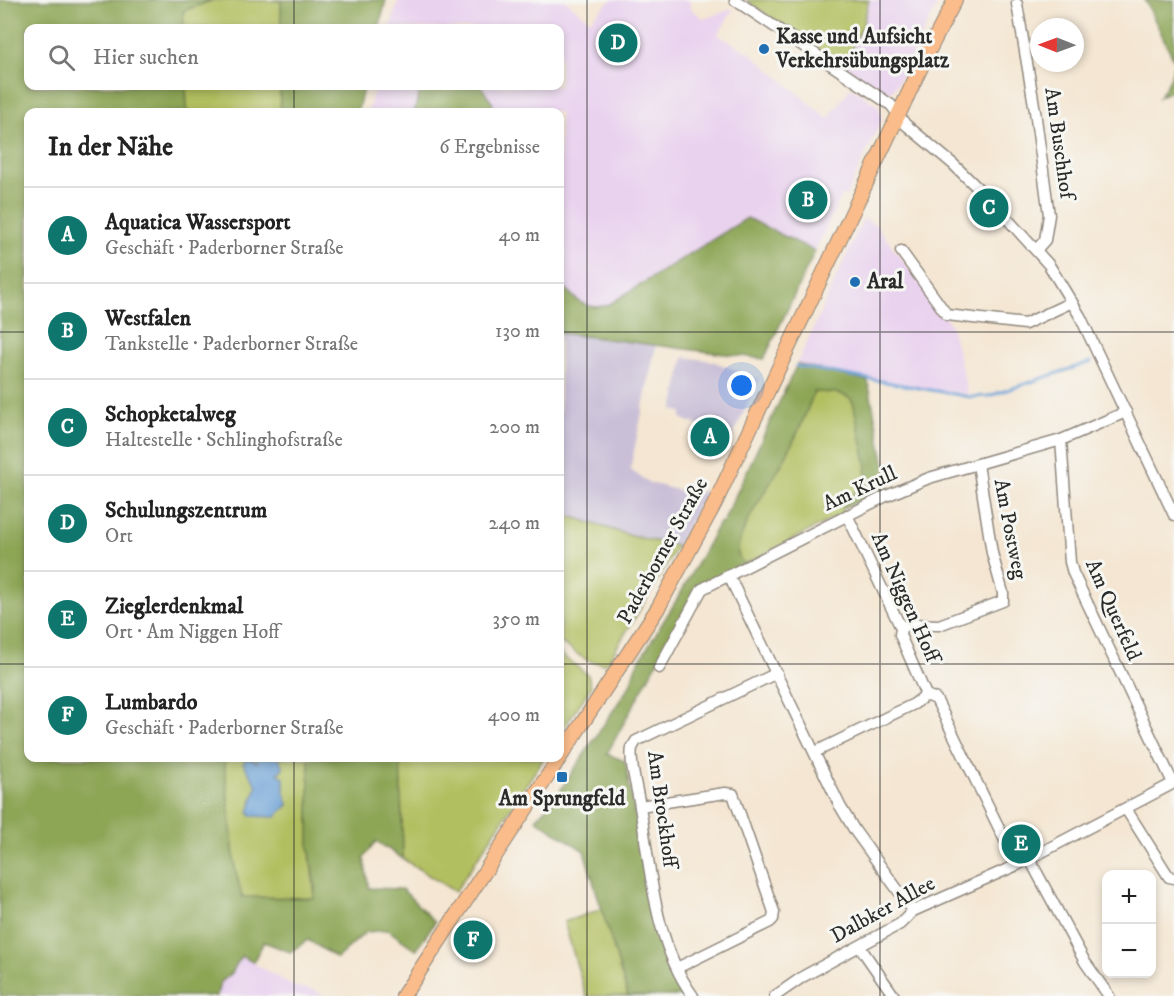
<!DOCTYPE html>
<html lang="de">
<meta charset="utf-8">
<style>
body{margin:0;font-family:"IM FELL DW Pica",serif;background:#f6f6f6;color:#222}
.controls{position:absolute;right:18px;bottom:18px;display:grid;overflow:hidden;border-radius:12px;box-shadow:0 3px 9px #0003}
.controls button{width:54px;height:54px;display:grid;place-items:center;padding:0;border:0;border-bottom:2px solid #e0e0e0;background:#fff;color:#222;font:30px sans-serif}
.compass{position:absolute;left:1030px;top:18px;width:54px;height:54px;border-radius:50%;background:#fff;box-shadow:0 3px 9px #0003;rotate:271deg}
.you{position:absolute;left:742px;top:386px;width:21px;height:21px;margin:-15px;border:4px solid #fff;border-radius:50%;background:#1a73e8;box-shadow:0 0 0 9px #1a73e833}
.badge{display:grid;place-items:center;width:39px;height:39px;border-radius:50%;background:#0f766e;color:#fff;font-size:20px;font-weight:700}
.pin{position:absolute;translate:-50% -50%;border:3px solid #fff;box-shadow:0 2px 6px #0006}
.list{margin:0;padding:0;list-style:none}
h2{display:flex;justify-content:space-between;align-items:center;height:78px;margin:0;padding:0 24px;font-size:26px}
h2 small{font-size:20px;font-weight:400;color:#767676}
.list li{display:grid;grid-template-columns:39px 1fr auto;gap:18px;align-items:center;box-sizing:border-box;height:96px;padding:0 24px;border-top:2px solid #e0e0e0}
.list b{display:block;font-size:22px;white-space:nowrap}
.list p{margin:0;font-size:20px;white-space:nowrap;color:#767676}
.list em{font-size:20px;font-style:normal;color:#767676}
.icon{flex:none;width:33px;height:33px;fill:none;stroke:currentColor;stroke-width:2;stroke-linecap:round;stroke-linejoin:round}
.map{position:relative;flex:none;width:1174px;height:996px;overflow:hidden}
.search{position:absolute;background:#fff;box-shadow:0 3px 9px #0003;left:24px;top:24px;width:540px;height:66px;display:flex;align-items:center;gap:15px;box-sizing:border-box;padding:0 21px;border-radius:12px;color:#767676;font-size:22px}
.panel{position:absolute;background:#fff;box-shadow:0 3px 9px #0003;left:24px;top:108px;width:540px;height:654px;border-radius:12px}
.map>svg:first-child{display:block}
.built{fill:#e9d2ee}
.industrial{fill:#c9bfd7}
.green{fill:#b2bf61;stroke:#6e7546;stroke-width:1.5}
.forest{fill:#8da657;stroke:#5c6841;stroke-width:1.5}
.water{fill:#679fd5;stroke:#496580;stroke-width:1.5}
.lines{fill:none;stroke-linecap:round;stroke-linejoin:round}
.stream{stroke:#679fd5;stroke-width:3}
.minor-casing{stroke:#90887e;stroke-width:13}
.major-casing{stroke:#90887e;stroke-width:16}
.minor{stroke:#fff;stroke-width:10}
.major{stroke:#f9bc8a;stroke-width:14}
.grid{fill:none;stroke:#2b2b2b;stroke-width:1.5;stroke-opacity:0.55}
.poi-dot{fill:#1f6fb2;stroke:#f6f6f2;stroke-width:2}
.labels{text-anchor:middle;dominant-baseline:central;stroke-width:6;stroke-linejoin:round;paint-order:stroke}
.poi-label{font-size:21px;font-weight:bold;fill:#2b2b2b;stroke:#f6f6f2;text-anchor:start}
.street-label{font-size:21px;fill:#2b2b2b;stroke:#f6f6f2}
</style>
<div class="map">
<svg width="1174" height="996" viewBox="0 0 1174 996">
<rect width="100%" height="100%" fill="#f6f6f2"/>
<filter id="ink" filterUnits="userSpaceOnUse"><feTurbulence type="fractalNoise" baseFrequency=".0167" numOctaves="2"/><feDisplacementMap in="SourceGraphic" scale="12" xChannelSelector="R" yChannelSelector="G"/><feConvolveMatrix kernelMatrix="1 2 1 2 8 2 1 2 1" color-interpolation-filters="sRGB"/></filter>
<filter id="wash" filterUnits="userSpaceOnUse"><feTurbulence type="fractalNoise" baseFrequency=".008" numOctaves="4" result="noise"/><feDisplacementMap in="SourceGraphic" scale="24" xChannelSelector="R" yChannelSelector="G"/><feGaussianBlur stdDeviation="1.35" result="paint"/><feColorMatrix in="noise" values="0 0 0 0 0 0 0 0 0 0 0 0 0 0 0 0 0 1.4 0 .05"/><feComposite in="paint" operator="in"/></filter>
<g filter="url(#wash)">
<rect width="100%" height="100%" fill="#f4e6d2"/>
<g class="built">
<path d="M398,0H565L590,20L611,0H689L691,9L704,19L734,8L718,35L750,53L828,119L851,87L879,107L882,119L846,196L842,195L815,251L747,218L608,305L591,308L578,302L560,282V112H368L375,86H560V28H390Z"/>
<path d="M869,0L917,1L937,5L897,85L890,92L879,90L843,67L863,25Z"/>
<path d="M863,219L876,225L951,325L968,394L868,381L797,364Z"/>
<path d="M241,956L295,987L314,990L324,996H217L220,983L232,973Z"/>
</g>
<g class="industrial">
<path d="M560,333L656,345L630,470L650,483L685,492H700L707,490L677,546L632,536L560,513Z"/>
<path d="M684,357L712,361L759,379L731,440L681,418L682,412L673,410Z"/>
</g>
<g class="green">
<path d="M213,0L281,1V28H184L183,11Z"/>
<path d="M746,0H869L863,25L843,67Z"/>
<path d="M186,86H280V112H187Z"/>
<path d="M814,392C827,393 846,391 853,402L867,466L865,480L842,509V514L745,564C741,561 738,558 738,553C736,532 770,484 781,465C794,442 805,417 814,392Z"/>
<path d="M560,513L632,536L677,546L655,585L607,663C587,666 575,651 560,642Z"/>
<path d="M560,654L588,675L591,687L560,734Z"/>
<path d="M224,758H258L257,786L251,802V816L288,805L284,791V778L278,773L282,768L279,758H309V845L315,898L242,897L235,868Z"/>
<path d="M400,758H544L455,892L403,859Z"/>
<path d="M602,909L628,996H586L564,922Z"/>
</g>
<g class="forest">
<path d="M0,0H213L183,11L184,28H28V86H186L187,112H28V758H224L235,868L242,897L314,898L315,887L309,845V758H400L403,859L376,841L364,858L369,888L402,889L435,922L416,950L388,930L366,932L337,958L308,940L290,952L264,942L253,962L241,956L232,973L220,983L217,996H0Z"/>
<path d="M273,0H386L379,28H281V1Z"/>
<path d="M1145,0H1174V60Z"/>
<path d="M1174,64V89L1159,97L1170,80Z"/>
<path d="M280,86H364L357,112H280Z"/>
<path d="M423,86H481L493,104L488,112H414L420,90Z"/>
<path d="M747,218L815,251L764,359L560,333V282C573,298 585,312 608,305Z"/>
<path d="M797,364L868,381L889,486L842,509L865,480L867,466L853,402C846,391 827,393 814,392C805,417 794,442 781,465C770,485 736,532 738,553C738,558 741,561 745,564L699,585L607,754L625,761L654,921L663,952L687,996H628L584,851L536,819L554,800L630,685L636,666L679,596L719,523L723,522Z"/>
</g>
<path class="water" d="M248,758L257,762L258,758H279L283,768L278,773L284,778V791L288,805L275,817L251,816L249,812L257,786L243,763Z"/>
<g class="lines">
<path class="stream" d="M796,366L970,397L989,396L1091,362"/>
</g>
</g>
<g filter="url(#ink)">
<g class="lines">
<g class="minor-casing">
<g id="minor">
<path d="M735,0L891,105L905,124L953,164L993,203L1049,265L1080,316L1174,515"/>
<path d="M1017,4L1035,111L1049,215L1045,240L1037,249"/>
<path d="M901,251L947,315L1025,324L1072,302"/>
<path d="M1061,440L1070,562L1073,573L1173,783"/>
<path d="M847,515L901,628L900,635L926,695L936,699L1017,865"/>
<path d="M729,576L840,806L855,831L913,911"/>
<path d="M901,628L909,624L939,625L1003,601V593L992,553L978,464"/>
<path d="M659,668L702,589L884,497L929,478L1061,440L1126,412"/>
<path d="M815,752L914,704L926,695"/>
<path d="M640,806L725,793L733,794L774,912L773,919L770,922L677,968"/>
<path d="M1126,809L1169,877L1174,878"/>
<path d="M1029,858L1085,962L1109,996"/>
<path d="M860,947L894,996"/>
<path d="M693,996C654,942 651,871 640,807C638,791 629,764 632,748L636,741L777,673"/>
<path d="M775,996L804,976L900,924L913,911L1017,865L1174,783"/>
</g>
</g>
<g class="major-casing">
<path id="major" d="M403,996L658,608L714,505L929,50L955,0"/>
</g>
<use href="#minor" class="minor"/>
<use href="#major" class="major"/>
</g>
</g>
<path class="grid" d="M294,0V28M587,0V996M880,0V996M294,86V112M0,332H28M560,332H1174M0,664H28M560,664H1174M294,758V996"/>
<g class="poi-dot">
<circle cx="764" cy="49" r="6"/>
<circle cx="855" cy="282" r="6"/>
<rect x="556" y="771" width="12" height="12" rx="3"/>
</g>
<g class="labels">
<g class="poi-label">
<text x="776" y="37">Kasse und Aufsicht<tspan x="776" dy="24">Verkehrsübungsplatz</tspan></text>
<text x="867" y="282">Aral</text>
<text x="562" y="799" text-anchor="middle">Am Sprungfeld</text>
</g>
<g class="street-label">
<text transform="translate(1059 143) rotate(82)">Am Buschhof</text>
<text transform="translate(860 489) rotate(-25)">Am Krull</text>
<text transform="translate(1010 529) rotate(79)">Am Postweg</text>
<text transform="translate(663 551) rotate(-61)">Paderborner Straße</text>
<text transform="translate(905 597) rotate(66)">Am Niggen Hoff</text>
<text transform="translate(1113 610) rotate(66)">Am Querfeld</text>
<text transform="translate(662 809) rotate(82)">Am Brockhoff</text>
<text transform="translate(883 910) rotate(-29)">Dalbker Allee</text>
</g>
</g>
</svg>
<div class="controls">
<button>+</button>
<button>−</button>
</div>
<svg class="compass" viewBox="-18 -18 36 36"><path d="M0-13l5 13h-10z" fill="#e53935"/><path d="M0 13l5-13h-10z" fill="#767676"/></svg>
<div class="you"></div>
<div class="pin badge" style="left:710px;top:437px">A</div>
<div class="pin badge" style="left:808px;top:200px">B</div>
<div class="pin badge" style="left:989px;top:208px">C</div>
<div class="pin badge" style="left:618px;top:43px">D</div>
<div class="pin badge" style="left:1021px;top:844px">E</div>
<div class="pin badge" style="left:473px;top:940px">F</div>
<div class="search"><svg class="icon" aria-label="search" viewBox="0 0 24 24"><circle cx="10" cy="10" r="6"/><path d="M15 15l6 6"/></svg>Hier suchen</div>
<section class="panel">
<h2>In der Nähe<small>6 Ergebnisse</small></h2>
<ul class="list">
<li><span class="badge">A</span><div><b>Aquatica Wassersport</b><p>Geschäft · Paderborner Straße</p></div><em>40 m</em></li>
<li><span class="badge">B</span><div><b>Westfalen</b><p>Tankstelle · Paderborner Straße</p></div><em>130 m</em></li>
<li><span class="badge">C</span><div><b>Schopketalweg</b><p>Haltestelle · Schlinghofstraße</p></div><em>200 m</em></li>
<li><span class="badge">D</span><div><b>Schulungszentrum</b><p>Ort</p></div><em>240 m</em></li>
<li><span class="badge">E</span><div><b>Zieglerdenkmal</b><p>Ort · Am Niggen Hoff</p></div><em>350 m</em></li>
<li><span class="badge">F</span><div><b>Lumbardo</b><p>Geschäft · Paderborner Straße</p></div><em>400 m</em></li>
</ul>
</section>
</div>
